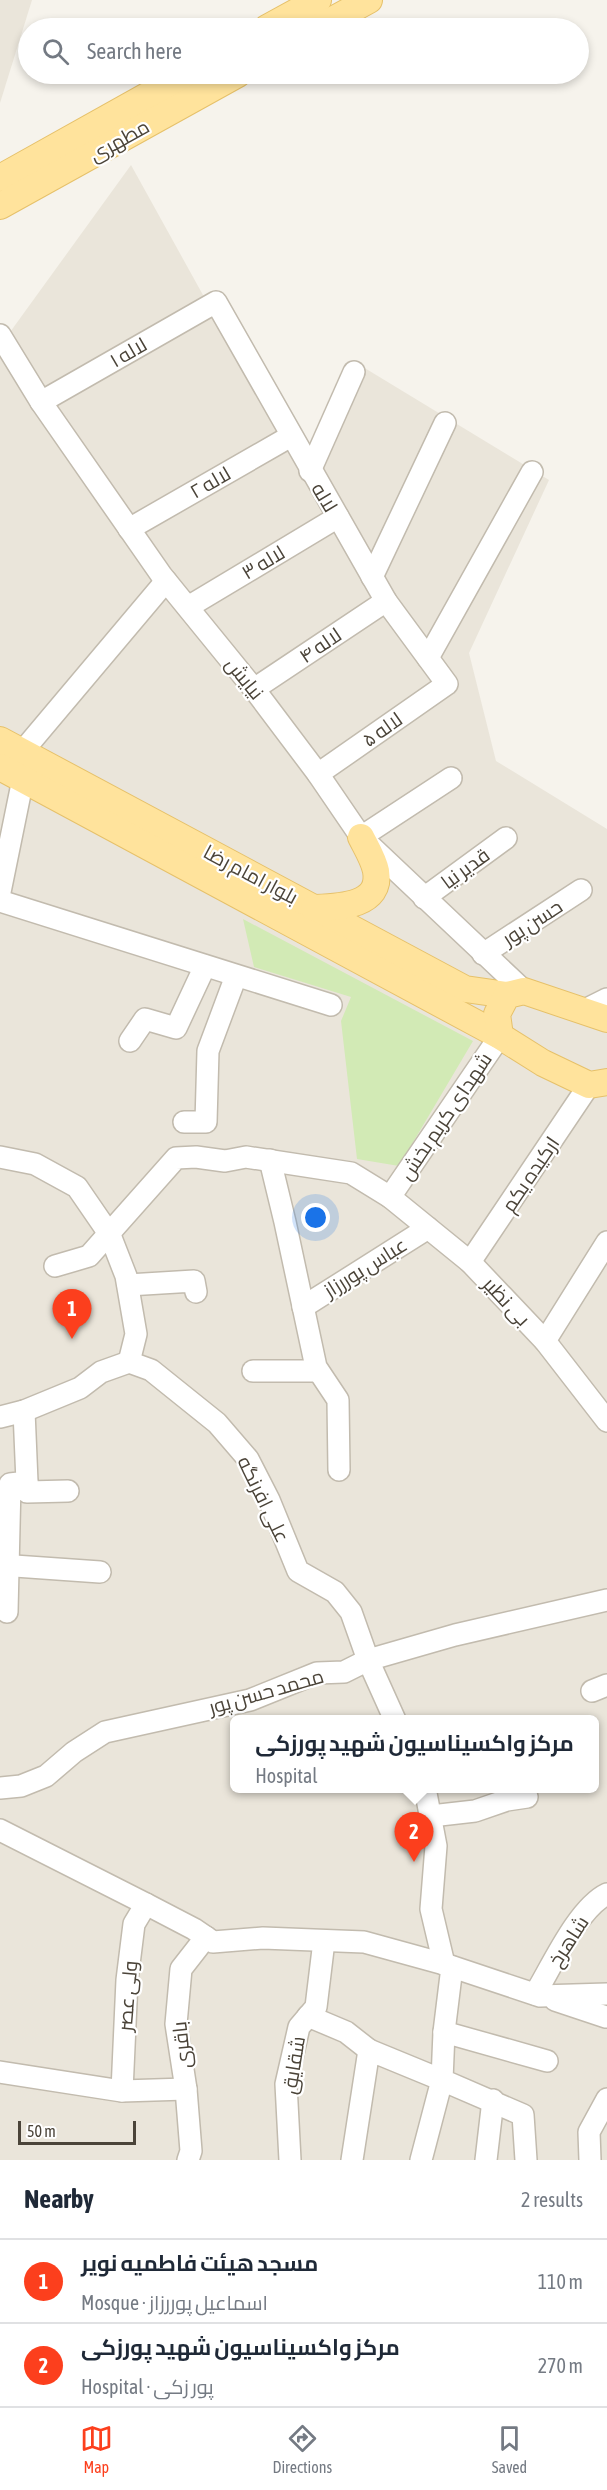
<!DOCTYPE html>
<meta charset="utf-8">
<style>
body{margin:0;font-family:"Asap Condensed",Cairo,sans-serif;background:#f2f2f3;color:#1f2937}
.scale{position:absolute;left:18px;bottom:15px;width:118px;box-sizing:border-box;padding-left:6px;border:3px solid #4b4439;border-top:0;font-size:16px;line-height:21px;white-space:nowrap;color:#4b4439;-webkit-text-stroke:4px #fff;paint-order:stroke}
.you{position:absolute;left:316px;top:1218px;width:21px;height:21px;margin:-15px;border:4px solid #fff;border-radius:50%;background:#1a73e8;box-shadow:0 0 0 9px #1a73e833}
.badge{display:grid;place-items:center;width:39px;height:39px;border-radius:50%;background:#fc3f1d;color:#fff;font-size:20px;font-weight:700}
.pin{position:absolute;translate:-50% -50px;filter:drop-shadow(0 2px 3px #0008)}
.pin::after{content:'';position:absolute;top:32px;width:21px;height:18px;background:inherit;clip-path:polygon(0 0,100% 0,50% 100%)}
.popup{position:absolute;left:230px;top:1715px;width:369px;height:78px;box-sizing:border-box;display:grid;place-content:center;border-radius:9px;background:#fff;filter:drop-shadow(0 2px 4px #0005);font-size:20px;white-space:nowrap;color:#747a83}
.popup b{font-size:22px;color:#1f2937}
.popup::after{content:'';position:absolute;left:50%;top:100%;margin-left:-12px;border:12px solid transparent;border-top-color:#fff}
.list{margin:0;padding:0;list-style:none}
h2{display:flex;justify-content:space-between;align-items:center;height:78px;margin:0;padding:0 24px;font-size:26px}
h2 small{font-size:20px;font-weight:400;color:#747a83}
.list li{display:grid;grid-template-columns:39px 1fr auto;gap:18px;align-items:center;box-sizing:border-box;height:84px;padding:0 24px;border-top:2px solid #e0e1e3}
.list b{display:block;font-size:22px;white-space:nowrap}
.list p{margin:0;font-size:20px;white-space:nowrap;color:#747a83}
.list em{font-size:20px;font-style:normal;color:#747a83}
.icon{flex:none;width:33px;height:33px;fill:none;stroke:currentColor;stroke-width:2;stroke-linecap:round;stroke-linejoin:round}
.map{position:relative;flex:none;width:607px;height:2160px;overflow:hidden}
.search{position:absolute;background:#fff;box-shadow:0 3px 9px #0003;left:18px;right:18px;top:18px;height:66px;display:flex;align-items:center;gap:15px;box-sizing:border-box;padding:0 21px;border-radius:33px;color:#747a83;font-size:22px}
.sheet{height:246px;background:#fff}
nav{display:flex;justify-content:space-around;align-items:center;box-sizing:border-box;height:84px;border-top:2px solid #e0e1e3;background:#fff;font-size:16px;color:#747a83}
nav a{display:grid;justify-items:center;gap:3px}
nav .on{color:#fc3f1d}
.map>svg:first-child{display:block}
.residential{fill:#eae5da;fill-rule:evenodd}
.green{fill:#d2eab5}
.lines{fill:none;stroke-linecap:round;stroke-linejoin:round}
.minor-casing{stroke:#c2bbae;stroke-width:24}
.major-casing{stroke:#e6c16a;stroke-width:28}
.minor{stroke:#fff;stroke-width:21}
.major{stroke:#ffe39c;stroke-width:26}
.labels{text-anchor:middle;dominant-baseline:central;stroke-width:4.5;stroke-linejoin:round;paint-order:stroke}
.street-label{font-size:20px;fill:#4b4439;stroke:#fff}
</style>
<div class="map">
<svg width="607" height="2160" viewBox="0 0 607 2160">
<rect width="100%" height="100%" fill="#f6f3ec"/>
<g class="residential">
<path d="M0,0H32L0,103Z"/>
<path d="M131,165L301,472L363,367L549,480L469,653L496,761L607,829V2160H0V346ZM234,1720H594V1788H234Z"/>
</g>
<path class="green" d="M243,919L473,1041L399,1166L357,1159L341,1021L351,997L254,967Z"/>
<g class="lines">
<g class="minor-casing">
<g id="minor">
<path d="M0,335L41,402L162,576L254,689L318,774L361,837L524,991"/>
<path d="M41,402L216,302L386,601L447,684L318,774"/>
<path d="M310,471L354,372"/>
<path d="M129,529L291,436"/>
<path d="M372,577L445,423"/>
<path d="M188,607L338,517"/>
<path d="M428,658L532,472"/>
<path d="M254,689L386,601"/>
<path d="M22,752L166,581"/>
<path d="M361,837L451,778"/>
<path d="M0,892L23,779"/>
<path d="M424,898L506,838"/>
<path d="M0,901L331,1005"/>
<path d="M483,954L581,890"/>
<path d="M583,1011L607,999"/>
<path d="M130,1041L145,1019L176,1028L205,966"/>
<path d="M184,1122H206L208,1051L236,976"/>
<path d="M0,1157L35,1164L77,1187L110,1235L126,1276L136,1334L129,1362"/>
<path d="M270,1160L285,1222L316,1367L338,1400L339,1470"/>
<path d="M390,1197L500,1036"/>
<path d="M470,1262L589,1085"/>
<path d="M55,1266L89,1256L176,1158L196,1157L225,1161L246,1157L351,1173L390,1197L470,1262L545,1341L607,1421"/>
<path d="M128,1285L194,1281L196,1292"/>
<path d="M303,1307L428,1228"/>
<path d="M545,1341L607,1242"/>
<path d="M129,1362L151,1370L217,1423L248,1459L269,1500L298,1571L335,1592L351,1612L368,1660L395,1720"/>
<path d="M253,1371H318"/>
<path d="M0,1417L24,1411L80,1388L101,1372L129,1362"/>
<path d="M27,1482V1492L68,1491"/>
<path d="M0,1565L100,1572"/>
<path d="M7,1612L10,1484L27,1482L24,1411"/>
<path d="M592,1691L607,1685"/>
<path d="M0,1788L21,1786L46,1776L74,1752L105,1732L250,1700L317,1673L344,1672L368,1660L455,1635L607,1600"/>
<path d="M425,1788L436,1846L431,1909L444,1964"/>
<path d="M431,1816L475,1811L507,1800L527,1797"/>
<path d="M0,1830L146,1904L194,1929L213,1942L263,1938L364,1942L444,1964L540,1996L607,1994"/>
<path d="M452,1967L444,2032L547,2061"/>
<path d="M535,1994C552,1966 578,1908 607,1894"/>
<path d="M555,2000L606,2017"/>
<path d="M308,2016L346,2032L369,2050"/>
<path d="M444,2032L442,2080L523,2115L526,2160"/>
<path d="M0,2072L122,2091L186,2089"/>
<path d="M122,2091L127,1980L134,1924L146,1904"/>
<path d="M188,2160L191,2151L186,2089L176,2024L181,1969L206,1937"/>
<path d="M290,2160L286,2084L299,2027L316,2007L324,1941"/>
<path d="M352,2160L369,2050L442,2080L421,2160"/>
<path d="M486,2160L493,2100"/>
<path d="M590,2160L589,2132L607,2099"/>
</g>
</g>
<g class="major-casing">
<g id="major">
<path d="M267,28L318,0"/>
<path d="M318,28L369,0"/>
<path d="M0,178L186,74"/>
<path d="M0,206L238,74"/>
<path d="M0,740L465,989L507,995"/>
<path d="M0,767L500,1036L543,1063L589,1085L607,1082"/>
<path d="M314,908C339,907 382,906 376,871C374,860 366,847 361,837"/>
<path d="M500,1036L497,1014L507,995L524,991L607,1019"/>
</g>
</g>
<use href="#minor" class="minor"/>
<use href="#major" class="major"/>
</g>
<g class="labels">
<g class="street-label">
<text transform="translate(119 140) rotate(-29)">مطهری</text>
<text transform="translate(128 352) rotate(-30)">لاله ۱</text>
<text transform="translate(210 482) rotate(-30)">لاله ۲</text>
<text transform="translate(325 497) rotate(59)">لاله</text>
<text transform="translate(263 562) rotate(-31)">لاله ۳</text>
<text transform="translate(320 645) rotate(-34)">لاله ۴</text>
<text transform="translate(245 678) rotate(51)">نیایش</text>
<text transform="translate(382 729) rotate(-35)">لاله ۵</text>
<text transform="translate(465 868) rotate(-36)">قدیر نیا</text>
<text transform="translate(251 874) rotate(28)">بلوار امام رضا</text>
<text transform="translate(532 922) rotate(-33)">حسن پور</text>
<text transform="translate(445 1116) rotate(-56)">شهدای کریم بخش</text>
<text transform="translate(530 1174) rotate(-56)">ارکیده یکم</text>
<text transform="translate(365 1267) rotate(-32)">عباس پوررزاز</text>
<text transform="translate(507 1301) rotate(47)">بی نظیر</text>
<text transform="translate(264 1499) rotate(64)">علی افرنگه</text>
<text transform="translate(266 1691) rotate(-16)">محمد حسن پور</text>
<text transform="translate(568 1941) rotate(-57)">شاهرخ</text>
<text transform="translate(127 1996) rotate(-85)">ولی عصر</text>
<text transform="translate(181 2045) rotate(-96)">باقری</text>
<text transform="translate(293 2065) rotate(-81)">شقایق</text>
</g>
</g>
</svg>
<div class="scale">50 m</div>
<div class="you"></div>
<div class="pin badge" style="left:72px;top:1339px">1</div>
<div class="pin badge" style="left:414px;top:1862px">2</div>
<div class="popup"><b>مرکز واکسیناسیون شهید پورزکی</b>Hospital</div>
<div class="search"><svg class="icon" aria-label="search" viewBox="0 0 24 24"><circle cx="10" cy="10" r="6"/><path d="M15 15l6 6"/></svg>Search here</div>
</div>
<section class="sheet">
<h2>Nearby<small>2 results</small></h2>
<ul class="list">
<li><span class="badge">1</span><div><b>مسجد هیئت فاطمیه نویر</b><p>Mosque · اسماعیل پوررزاز</p></div><em>110 m</em></li>
<li><span class="badge">2</span><div><b>مرکز واکسیناسیون شهید پورزکی</b><p>Hospital · پور زکی</p></div><em>270 m</em></li>
</ul>
</section>
<nav>
<a class="on"><svg class="icon" aria-label="map" viewBox="0 0 24 24"><path d="M3 6l6-2 6 2 6-2v14l-6 2-6-2-6 2zM9 4v14M15 6v14"/></svg>Map</a>
<a><svg class="icon" aria-label="directions" viewBox="0 0 24 24"><path d="M12 3l9 9-9 9-9-9zM9 14v-3h6M13 9l2 2-2 2"/></svg>Directions</a>
<a><svg class="icon" aria-label="saved" viewBox="0 0 24 24"><path d="M7 4h10v16l-5-4-5 4z"/></svg>Saved</a>
</nav>
